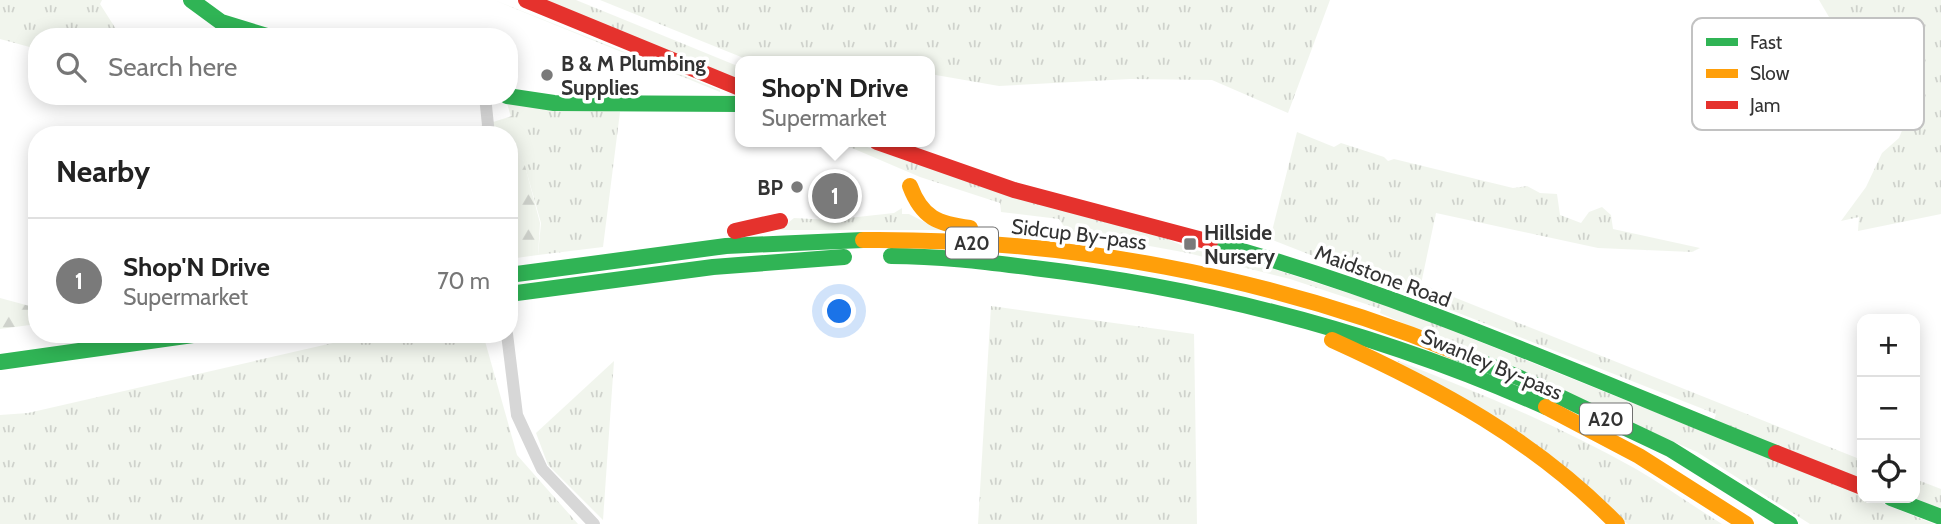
<!DOCTYPE html>
<meta charset="utf-8">
<style>
body{margin:0;font-family:Cabin,sans-serif;background:#f2f2f2;color:#222}
.controls{position:absolute;right:21px;bottom:21px;display:grid;overflow:hidden;border-radius:14px;box-shadow:0 4px 18px #0003}
.controls button{width:63px;height:63px;display:grid;place-items:center;padding:0;border:0;border-bottom:2px solid #e0e0e0;background:#fff;color:#222;font:35px sans-serif}
.you{position:absolute;left:840px;top:312px;width:24px;height:24px;margin:-18px;border:5px solid #fff;border-radius:50%;background:#1a73e8;box-shadow:0 0 0 10px #1a73e833}
.badge{display:grid;place-items:center;width:46px;height:46px;border-radius:50%;background:#7a7a7a;color:#fff;font-size:23px;font-weight:700}
.pin{position:absolute;translate:-50% -50%;border:4px solid #fff;box-shadow:0 2px 7px #0006}
.popup{position:absolute;left:735px;top:56px;width:200px;height:91px;box-sizing:border-box;display:grid;place-content:center;border-radius:14px;background:#fff;filter:drop-shadow(0 2px 5px #0005);font-size:23px;white-space:nowrap;color:#767676}
.popup b{font-size:26px;color:#222}
.popup::after{content:'';position:absolute;left:50%;top:100%;margin-left:-14px;border:14px solid transparent;border-top-color:#fff}
.list{margin:0;padding:0;list-style:none}
h2{display:flex;justify-content:space-between;align-items:center;height:91px;margin:0;padding:0 28px;font-size:30px}
h2 small{font-size:23px;font-weight:400;color:#767676}
.list li{display:grid;grid-template-columns:46px 1fr auto;gap:21px;align-items:center;box-sizing:border-box;height:126px;padding:0 28px;border-top:2px solid #e0e0e0}
.list b{display:block;font-size:26px;white-space:nowrap}
.list p{margin:0;font-size:23px;white-space:nowrap;color:#767676}
.list em{font-size:23px;font-style:normal;color:#767676}
.icon{flex:none;width:38px;height:38px;fill:none;stroke:currentColor;stroke-width:2;stroke-linecap:round;stroke-linejoin:round}
.map{position:relative;flex:none;width:1941px;height:524px;overflow:hidden}
.search{position:absolute;background:#fff;box-shadow:0 4px 18px #0003;left:28px;top:28px;width:490px;height:77px;display:flex;align-items:center;gap:18px;box-sizing:border-box;padding:0 24px;border-radius:28px;color:#767676;font-size:26px}
.panel{position:absolute;background:#fff;box-shadow:0 4px 18px #0003;left:28px;top:126px;width:490px;height:217px;border-radius:28px}
.map>svg:first-child{display:block}
.grass{fill:url(#grass-tufts)}
.forest{fill:url(#forest-firs)}
.lines{fill:none;stroke-linecap:round;stroke-linejoin:round}
.street{stroke:#d7d7d7;stroke-width:12}
.fast{stroke:#30b455;stroke-width:16}
.slow{stroke:#ff9f0a;stroke-width:16}
.jam{stroke:#e5322d;stroke-width:16}
.poi-dot{fill:#7a7a7a;stroke:#fff;stroke-width:2.5}
.labels{text-anchor:middle;dominant-baseline:central;stroke-width:7;stroke-linejoin:round;paint-order:stroke}
.shield{fill:#fff;stroke:#707070;stroke-width:2}
.shield-label{font-size:19px;font-weight:bold;fill:#333}
.poi-label{font-size:21px;font-weight:bold;fill:#333;stroke:#fff;text-anchor:start}
.street-label{font-size:21px;fill:#333;stroke:#fff}
.key{fill:#fff;stroke:#c2c2c2;stroke-width:2}
.key-label{font-size:19px;fill:#333}
</style>
<div class="map">
<svg width="1941" height="524" viewBox="0 0 1941 524">
<defs>
<pattern id="grass-tufts" width="24" height="20" patternUnits="userSpaceOnUse" patternTransform="scale(1.75)"><rect width="24" height="20" fill="#f1f5ed"/><path d="M3 7l-1-3M5 7V3M7 7l1-3M15 17l-1-3M17 17v-4M19 17l1-3" fill="none" stroke="#cfd2cc"/></pattern>
<pattern id="forest-firs" width="22" height="20" patternUnits="userSpaceOnUse" patternTransform="scale(1.75)"><rect width="22" height="20" fill="#f1f5ed"/><path d="M5 1l3.5 6h-7zM16 11l3.5 6h-7z" fill="#cfd2cc"/></pattern>
</defs>
<rect width="100%" height="100%" fill="#fff"/>
<g class="grass">
<path d="M0,0H102L100,4L121,37H37V49L0,39Z"/>
<path d="M494,0L720,90V92Z"/>
<path d="M544,0H576L740,67V82Z"/>
<path d="M600,0H1330L1288,113L1212,80L1130,79L999,86L930,74V61H751Z"/>
<path d="M1819,0H1941V214L1858,231L1859,217L1841,221L1866,187L1882,153L1899,138L1903,128L1782,84H1763L1758,70L1781,53L1802,60L1810,76L1822,82L1829,17Z"/>
<path d="M507,103L620,112L603,247L538,255L541,223Z"/>
<path d="M1297,132L1334,147L1341,143L1384,157L1388,161L1394,159L1513,188L1527,186L1540,193L1557,194L1560,215L1581,223L1589,212L1602,207L1611,215L1613,229L1700,248L1692,252L1598,248L1436,213L1421,284L1862,460V479L1714,421L1716,414L1270,239Z"/>
<path d="M838,142H853L905,160L1163,237L1190,249L1245,260L1398,309L1934,524H1810L1697,452L1380,313L1381,309L1290,279L1188,253L1067,231L1059,219L1001,212L1000,203L920,177Z"/>
<path d="M902,208V214H909L940,230H765L784,226L794,218L830,220L894,213Z"/>
<path d="M991,306L1194,334L1197,524H978Z"/>
<path d="M372,334H483L517,455L578,524H0V415L28,413Z"/>
<path d="M1396,360C1478,392 1559,426 1636,469C1665,486 1693,506 1722,524H1628Z"/>
<path d="M614,361L603,520L548,465L536,433Z"/>
<path d="M1915,479L1941,489V510L1915,498Z"/>
</g>
<g class="forest">
<path d="M512,116L540,223L538,255L509,259V135H476L480,126Z"/>
<path d="M0,298L37,308V324L0,329Z"/>
</g>
<g class="lines">
<g class="street">
<path d="M485,96L489,135"/>
<path d="M507,334L517,415L542,469L594,524"/>
</g>
<g class="fast">
<path d="M191,0L221,22L270,37"/>
<path d="M507,96L554,103L740,104"/>
<path d="M1210,242C1404,294 1589,378 1776,453"/>
<path d="M891,256C939,256 986,262 1034,268C1211,289 1383,334 1546,407"/>
<path d="M509,275L726,246L863,240"/>
<path d="M509,294L713,267L844,257"/>
<path d="M1456,352L1520,378L1670,449L1790,524"/>
<path d="M0,362L200,334"/>
<path d="M1891,498L1941,517"/>
</g>
<g class="slow">
<path d="M910,186C922,218 938,224 970,228"/>
<path d="M863,240C1064,238 1270,276 1456,352"/>
<path d="M1332,340C1438,388 1535,440 1617,524"/>
<path d="M1546,407L1639,456L1746,524"/>
</g>
<g class="jam">
<path d="M526,0L740,88"/>
<path d="M877,142L1014,190L1210,242"/>
<path d="M735,231L780,221"/>
<path d="M1776,453L1862,487"/>
</g>
</g>
<g class="poi-dot">
<circle cx="547" cy="75" r="7"/>
<circle cx="797" cy="187" r="7"/>
<rect x="1183" y="237" width="14" height="14" rx="3.5"/>
</g>
<g class="labels">
<g class="shield">
<rect x="946" y="227.5" width="52" height="31" rx="5"/>
<rect x="1580" y="403.5" width="52" height="31" rx="5"/>
</g>
<g class="shield-label">
<text x="972" y="243">A20</text>
<text x="1606" y="419">A20</text>
</g>
<g class="poi-label">
<text x="561" y="63">B &amp; M Plumbing<tspan x="561" dy="24">Supplies</tspan></text>
<text x="783" y="187" text-anchor="end">BP</text>
<text x="1204" y="232">Hillside<tspan x="1204" dy="24">Nursery</tspan></text>
</g>
<g class="street-label">
<text transform="translate(1079 234) rotate(7)">Sidcup By-pass</text>
<text transform="translate(1383 276) rotate(20)">Maidstone Road</text>
<text transform="translate(1492 364) rotate(23)">Swanley By-pass</text>
</g>
</g>
<rect x="1692" y="18" width="232" height="112" rx="10" class="key"/>
<rect x="1706" y="38" width="32" height="8" fill="#30b455"/>
<rect x="1706" y="69" width="32" height="9" fill="#ff9f0a"/>
<rect x="1706" y="101" width="32" height="8" fill="#e5322d"/>
<g class="key-label">
<text x="1750" y="49">Fast</text>
<text x="1750" y="80">Slow</text>
<text x="1750" y="112">Jam</text>
</g>
</svg>
<div class="controls">
<button>+</button>
<button>−</button>
<button><svg class="icon" aria-label="locate" viewBox="0 0 24 24"><circle cx="12" cy="12" r="6"/><path d="M12 2v4M12 18v4M2 12h4M18 12h4"/></svg></button>
</div>
<div class="you"></div>
<div class="pin badge" style="left:835px;top:196px">1</div>
<div class="popup"><b>Shop'N Drive</b>Supermarket</div>
<div class="search"><svg class="icon" aria-label="search" viewBox="0 0 24 24"><circle cx="10" cy="10" r="6"/><path d="M15 15l6 6"/></svg>Search here</div>
<section class="panel">
<h2>Nearby<small></small></h2>
<ul class="list">
<li><span class="badge">1</span><div><b>Shop'N Drive</b><p>Supermarket</p></div><em>70 m</em></li>
</ul>
</section>
</div>
